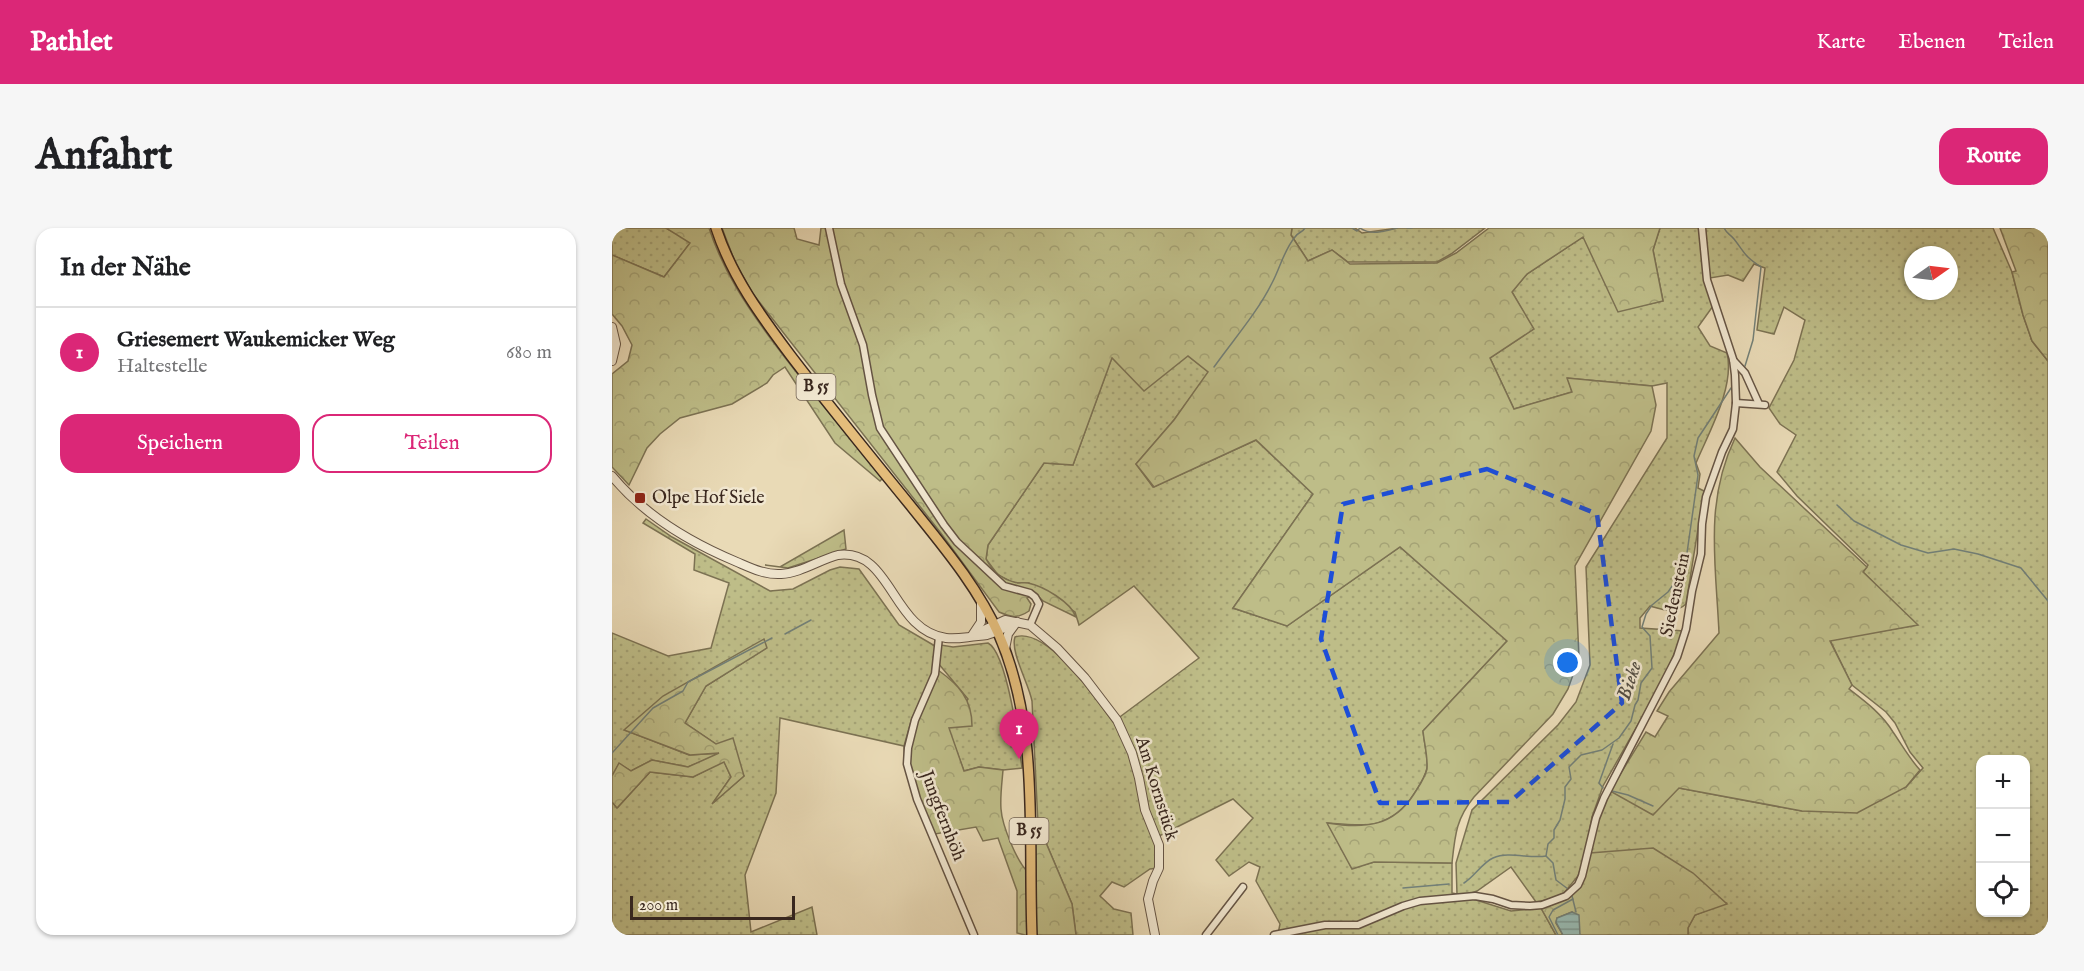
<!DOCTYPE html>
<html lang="de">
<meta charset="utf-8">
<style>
body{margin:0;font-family:"IM FELL English",serif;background:#f6f6f6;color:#202124}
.controls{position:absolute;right:18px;bottom:18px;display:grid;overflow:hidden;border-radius:12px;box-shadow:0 2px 4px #0004}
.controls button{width:54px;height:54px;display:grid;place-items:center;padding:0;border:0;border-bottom:2px solid #e0e0e0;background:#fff;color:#202124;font:30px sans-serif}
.compass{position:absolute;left:1292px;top:18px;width:54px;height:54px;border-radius:50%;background:#fff;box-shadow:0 2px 4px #0004;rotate:76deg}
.scale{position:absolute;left:18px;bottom:15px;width:165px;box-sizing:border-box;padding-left:6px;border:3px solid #39271e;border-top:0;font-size:16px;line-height:21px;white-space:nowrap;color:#39271e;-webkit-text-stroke:4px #f1e7d0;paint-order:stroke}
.you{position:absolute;left:956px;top:435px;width:21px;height:21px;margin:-15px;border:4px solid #fff;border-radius:50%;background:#1a73e8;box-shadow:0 0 0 9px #1a73e833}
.badge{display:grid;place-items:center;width:39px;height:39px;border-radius:50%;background:#db2777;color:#fff;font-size:20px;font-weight:700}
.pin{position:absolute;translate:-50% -50px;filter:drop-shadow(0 2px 3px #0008)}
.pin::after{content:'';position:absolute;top:32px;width:21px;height:18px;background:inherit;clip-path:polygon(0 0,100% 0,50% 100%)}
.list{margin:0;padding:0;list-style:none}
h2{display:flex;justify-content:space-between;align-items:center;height:78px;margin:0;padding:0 24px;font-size:26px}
h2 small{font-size:20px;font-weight:400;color:#757577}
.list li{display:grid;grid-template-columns:39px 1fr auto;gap:18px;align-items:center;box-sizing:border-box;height:90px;padding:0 24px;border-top:2px solid #e0e0e0}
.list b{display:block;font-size:22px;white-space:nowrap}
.list p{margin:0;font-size:20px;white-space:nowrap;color:#757577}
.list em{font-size:20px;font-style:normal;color:#757577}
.actions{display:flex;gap:12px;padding:18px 24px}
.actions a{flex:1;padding:14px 0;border:2px solid #db2777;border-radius:18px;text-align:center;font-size:21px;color:#db2777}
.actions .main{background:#db2777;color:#fff}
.icon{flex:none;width:33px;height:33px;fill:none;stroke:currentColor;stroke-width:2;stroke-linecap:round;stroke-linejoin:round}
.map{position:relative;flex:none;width:1436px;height:707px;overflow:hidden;border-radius:18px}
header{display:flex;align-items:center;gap:36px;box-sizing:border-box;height:84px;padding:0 30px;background:#db2777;color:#fff}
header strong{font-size:28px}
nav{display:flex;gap:33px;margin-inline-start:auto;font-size:21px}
.intro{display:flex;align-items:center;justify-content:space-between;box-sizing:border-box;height:144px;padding:0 36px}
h1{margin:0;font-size:42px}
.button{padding:15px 27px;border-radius:18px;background:#db2777;color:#fff;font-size:21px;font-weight:700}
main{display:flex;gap:36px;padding:0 36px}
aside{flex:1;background:#fff;border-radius:18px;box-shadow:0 2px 4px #0004}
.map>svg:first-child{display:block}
.grass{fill:url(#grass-dots);stroke:#7c7253;stroke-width:1.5;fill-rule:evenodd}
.forest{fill:url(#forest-crowns);stroke:#7c7253;stroke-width:1.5}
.water{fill:url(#water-rules);stroke:#727f77;stroke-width:1.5}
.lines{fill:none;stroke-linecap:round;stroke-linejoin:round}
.stream{stroke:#727f77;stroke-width:1.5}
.minor-casing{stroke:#655444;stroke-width:9}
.tertiary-casing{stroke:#655444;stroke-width:10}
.primary-casing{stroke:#39271e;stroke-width:12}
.minor{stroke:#f1e7d0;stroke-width:6}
.tertiary{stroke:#f1e7d0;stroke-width:8}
.primary{stroke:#e4bd7b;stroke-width:9}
.marked{fill:none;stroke:#1d4ed8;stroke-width:4.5;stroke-dasharray:12 8;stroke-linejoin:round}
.poi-dot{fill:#8f2418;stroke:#f1e7d0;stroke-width:2}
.labels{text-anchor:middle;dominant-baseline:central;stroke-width:5;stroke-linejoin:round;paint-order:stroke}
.shield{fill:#f1e7d0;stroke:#706153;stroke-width:1.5}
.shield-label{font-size:16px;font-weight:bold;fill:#39271e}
.poi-label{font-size:18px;fill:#39271e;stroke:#f1e7d0;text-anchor:start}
.street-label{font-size:18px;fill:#39271e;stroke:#f1e7d0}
.water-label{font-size:20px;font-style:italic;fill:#514c43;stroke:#f1e7d0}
</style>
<header>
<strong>Pathlet</strong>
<nav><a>Karte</a><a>Ebenen</a><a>Teilen</a></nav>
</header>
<div class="intro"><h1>Anfahrt</h1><a class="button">Route</a></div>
<main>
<aside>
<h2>In der Nähe<small></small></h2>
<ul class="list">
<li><span class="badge">1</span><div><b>Griesemert Waukemicker Weg</b><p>Haltestelle</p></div><em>680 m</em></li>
</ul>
<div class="actions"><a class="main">Speichern</a><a>Teilen</a></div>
</aside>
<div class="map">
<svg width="1436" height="707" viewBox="0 0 1436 707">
<defs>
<pattern id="grass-dots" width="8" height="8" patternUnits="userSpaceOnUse" patternTransform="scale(1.5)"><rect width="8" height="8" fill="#bebd88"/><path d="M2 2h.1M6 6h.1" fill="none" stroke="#a4a275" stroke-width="1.8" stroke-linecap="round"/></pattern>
<pattern id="forest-crowns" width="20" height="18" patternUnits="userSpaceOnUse" patternTransform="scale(1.5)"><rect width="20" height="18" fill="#bebd88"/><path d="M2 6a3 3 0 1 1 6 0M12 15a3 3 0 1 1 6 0" fill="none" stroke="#a4a275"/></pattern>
<pattern id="water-rules" width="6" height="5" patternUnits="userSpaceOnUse" patternTransform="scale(1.5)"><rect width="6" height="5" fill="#98bab2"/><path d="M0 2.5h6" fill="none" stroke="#7d9790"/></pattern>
</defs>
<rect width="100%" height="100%" fill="#e9dab6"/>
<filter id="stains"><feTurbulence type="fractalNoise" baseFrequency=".00333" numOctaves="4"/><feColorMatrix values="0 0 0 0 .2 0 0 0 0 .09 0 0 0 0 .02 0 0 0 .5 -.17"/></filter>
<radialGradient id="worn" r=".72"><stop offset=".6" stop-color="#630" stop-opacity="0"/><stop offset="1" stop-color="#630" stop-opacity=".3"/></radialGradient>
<g class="grass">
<path d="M0,0H54L79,14L52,49L0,27Z"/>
<path d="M680,0H743L750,5L786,0H873L839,26L825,34H736L720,22L696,33L679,7Z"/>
<path d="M1048,0H1088L1101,78L1086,99L1098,118L1115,125C1123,159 1097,204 1084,235L1088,246L1086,260L1092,263L1074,376C1063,386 1052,382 1038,378L1028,390V400L1072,403L1049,456L991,558L980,589L972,631L966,648L952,665L939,671L924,674L899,639L865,663L851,668L899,683L929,680L944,707H664L666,706L668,696L644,653L648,639L637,634L617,648L604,632L641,590L621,571L545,609L547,640L538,641L512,659L500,654L488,668L502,681L519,685L521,707H464L460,676L426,596L420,473C417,456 398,424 403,409C435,398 484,471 501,494L587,430L522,358L467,397L463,384L417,355H402L386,347L374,331L376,317L432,235L461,237L500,129L576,128L597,144L562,192L524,236L541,259L644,212L701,266L621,380L675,398L788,319L895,413L811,503C812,514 816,529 815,540C813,550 807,558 802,566C779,602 754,598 716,595L740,640L762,634L840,635V665L845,666L844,635L860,582L946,497L964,474L978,437L974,339L1055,210V155L1040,158L956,150L960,164L902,181L878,130L921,101L900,64L915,46L972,8L1006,83L1051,73L1041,22Z"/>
<path d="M1093,0H1381L1400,44L1411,87L1420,113L1436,133V707H1076V700L1083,687L1114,675L978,625L985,591L998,563L1067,560L1190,583L1294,559L1311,540L1298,524L1283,495L1274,484L1240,457L1218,412L1305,397L1251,344L1256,337L1185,268L1165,244L1184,207L1168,196L1157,180L1182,132L1193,92L1172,79L1162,106L1145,102L1153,40L1142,36L1131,53L1116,47L1098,50ZM1301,27H1337V63H1301ZM1368,532H1414V684H1368Z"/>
<path d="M34,291L60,309L158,363L181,361L218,342L228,339L247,341L287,397L323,418L319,452L300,490L292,518L168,490L164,565L133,647L139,704L200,679L205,707H0V574L6,579L38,544L81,549L112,533L119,549L102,574L132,548L104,516L73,495L94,458L154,420L13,502L77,527L110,525L76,539L40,532L19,543L7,536L0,548V405L56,428L99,420L117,355L82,342L83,326L31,295Z"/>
<path d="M376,415C395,425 407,516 410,540L391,542L367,539L352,543L336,500L356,471L326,435L329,417L341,419Z"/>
</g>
<g class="forest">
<path d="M54,0H97C111,43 135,79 162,115C196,161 234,205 271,250L268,253L223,215L173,139L161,147L155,155L120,176L68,190L48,206L35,220L17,257L0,239V146L16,133L20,117L10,98L0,86V27L52,49L78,15Z"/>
<path d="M110,0H182L185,11L207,17L209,0H680L679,7L696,33L720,22L738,36L825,35L844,25L877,0H1048L1041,22L1051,73L1006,84L971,9L915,46L900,64L922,101L878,130L902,181L960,164L955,150L1040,158L1044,177L1039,203L963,338L967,430L956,461L941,486L862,569C844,591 843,607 840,635L762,634L740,641L715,595C752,601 781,599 802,566C807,558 813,550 815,541C816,529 812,514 811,503L895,413L788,319L675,398L621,380L701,266L644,212L542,259L524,236L562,192L596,144L576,128L532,163L500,130L461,237L432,235L376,317L374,331C380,342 389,351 402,354C406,356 411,354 416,355C431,358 459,374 464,389L431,373L423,365L415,370L419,376L417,383C405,391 399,389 387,384L328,304L141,66L123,34Z"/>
<path d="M1388,0H1436V133L1420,113L1411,87L1400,44L1404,43Z"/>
<path d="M1123,210L1148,239L1255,339L1251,344L1306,397L1218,413L1240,457L1237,461C1254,474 1270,486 1281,504C1290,517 1297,530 1308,542L1294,559L1245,585L1190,583L1067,560L1041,587L998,563L1034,504L1043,509L1056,488L1045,483L1057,464L1107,405C1104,336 1092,275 1123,210Z"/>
<path d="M232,302L234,321L176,340L153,337L168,339Z"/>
<path d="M152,411L155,420L94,458L73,495L104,516L121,510L132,548L100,576L119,549L112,534L81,549L38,544L5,580L0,574V548L7,535L19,543L40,532L76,539L107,525L78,527L12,502L51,468Z"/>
<path d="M326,442C347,457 360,471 360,498L337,500L352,543L367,539L391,542C390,555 388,568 389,581C390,597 405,635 417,645V585L426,596L460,676L464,707H413L405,705V663L386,610L371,613L364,599L317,607C305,577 292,550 292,518L298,519L306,491Z"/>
<path d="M1041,620L1081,645L1115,676L1083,687L1076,700V707H968L966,702L967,694L960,684L945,690L944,695L951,707H944L929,680C963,673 967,655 978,625Z"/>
</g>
<path class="water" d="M960,684L967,687L968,707H951L944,694L945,690Z"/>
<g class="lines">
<g class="stream">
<path d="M740,0L745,3L748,0C759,8 774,3 785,0"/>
<path d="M795,0H800"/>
<path d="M1112,0C1115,6 1118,6 1122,11C1133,25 1132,28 1149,39L1141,112L1133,138"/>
<path d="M602,139C622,111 645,85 660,55C668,40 672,22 683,9C686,4 690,5 693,0"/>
<path d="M1225,277L1242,293L1289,317L1316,325L1342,321L1366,326L1409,340L1436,373"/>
<path d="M173,406L199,392"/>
<path d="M0,525L41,480L71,463L76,454L160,410"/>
<path d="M991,560L987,555L1001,516"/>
<path d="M1000,563L1016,567L1041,578"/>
<path d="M852,655C863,648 870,635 881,630C897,623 918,631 934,628"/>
<path d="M791,660L837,656"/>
<path d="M956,661L944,652L941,635L934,628L936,616L942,610V602L948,592L953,571V559L959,551L957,539L969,527L990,522L1007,510L1019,493L1023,477L1026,472L1029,455L1040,440L1038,408L1030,399L1034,386L1040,377L1056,364L1068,347L1074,332L1086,247L1082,228L1086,210L1119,160"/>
<path d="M960,668L964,684"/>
<path d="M946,707L937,689L941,682L961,671"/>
</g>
<g class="minor-casing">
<g id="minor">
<path d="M217,0L229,56L251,117L260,167L268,200L332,297L345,314L392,358L418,365L423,369L427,376L418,397"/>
<path d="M1121,132L1133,145L1147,176"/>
<path d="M1124,175L1153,177"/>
<path d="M327,409L323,446L303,492L296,520L295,536L305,571L362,707"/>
<path d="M594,707L631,659"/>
<path d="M662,707L713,697H746L791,678L808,673L863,668L881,671L899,677L918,678L930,677L954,668L966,657L970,648L984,590L992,570L1065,429L1074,401L1080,363L1089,326L1090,296L1094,269L1110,224L1121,201L1124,175L1123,147L1121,131L1095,52L1090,0"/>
</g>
</g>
<g class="tertiary-casing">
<g id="tertiary">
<path d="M0,99L4,116L0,133"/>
<path d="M0,248C33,288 77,314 125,334C139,340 153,347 169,346C189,345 207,332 226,327C280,320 279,402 334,410C342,411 349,410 357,409C363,408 369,408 375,407C385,404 396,398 405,394"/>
<path d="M361,406L369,394V374"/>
<path d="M361,407L393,392L418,397L445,420L473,450L505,492L520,525L527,550L533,582L547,617V640L541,653L536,671L543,707"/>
<path d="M393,421L396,406L404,395"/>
</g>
</g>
<g class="primary-casing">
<path id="primary" d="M104,0C120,49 149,88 179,128C218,179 258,228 298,277C330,317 366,359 387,407C428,501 416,608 420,707"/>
</g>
<use href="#minor" class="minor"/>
<use href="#tertiary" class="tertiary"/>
<use href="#primary" class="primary"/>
</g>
<path class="marked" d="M875,241L985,286L1010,475L898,574L768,575L709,411L731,276Z"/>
<rect class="poi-dot" x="22" y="264" width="12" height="12" rx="3"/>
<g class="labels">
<g class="shield">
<rect x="184.5" y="146" width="39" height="26" rx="4.5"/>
<rect x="397.5" y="590" width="39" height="26" rx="4.5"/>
</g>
<g class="shield-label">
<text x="204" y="159">B 55</text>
<text x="417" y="603">B 55</text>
</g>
<g class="poi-label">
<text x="40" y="270">Olpe Hof Siele</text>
</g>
<g class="street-label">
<text transform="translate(1064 367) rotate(-78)">Siedenstein</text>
<text transform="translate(544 561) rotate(73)">Am Kornstück</text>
<text transform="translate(330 588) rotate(69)">Jungfernhöh</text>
</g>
<g class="water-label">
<text transform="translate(1018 453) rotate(-72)">Bieke</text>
</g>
</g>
<rect width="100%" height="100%" filter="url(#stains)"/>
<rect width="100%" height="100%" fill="url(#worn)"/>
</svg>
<div class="controls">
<button>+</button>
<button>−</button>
<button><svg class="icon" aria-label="locate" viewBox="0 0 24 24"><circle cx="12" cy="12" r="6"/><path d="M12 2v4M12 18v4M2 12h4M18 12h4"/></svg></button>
</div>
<svg class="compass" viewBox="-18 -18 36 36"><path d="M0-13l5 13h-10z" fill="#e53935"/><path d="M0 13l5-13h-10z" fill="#757577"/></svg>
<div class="scale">200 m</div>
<div class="you"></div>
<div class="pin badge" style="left:407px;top:531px">1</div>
</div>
</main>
